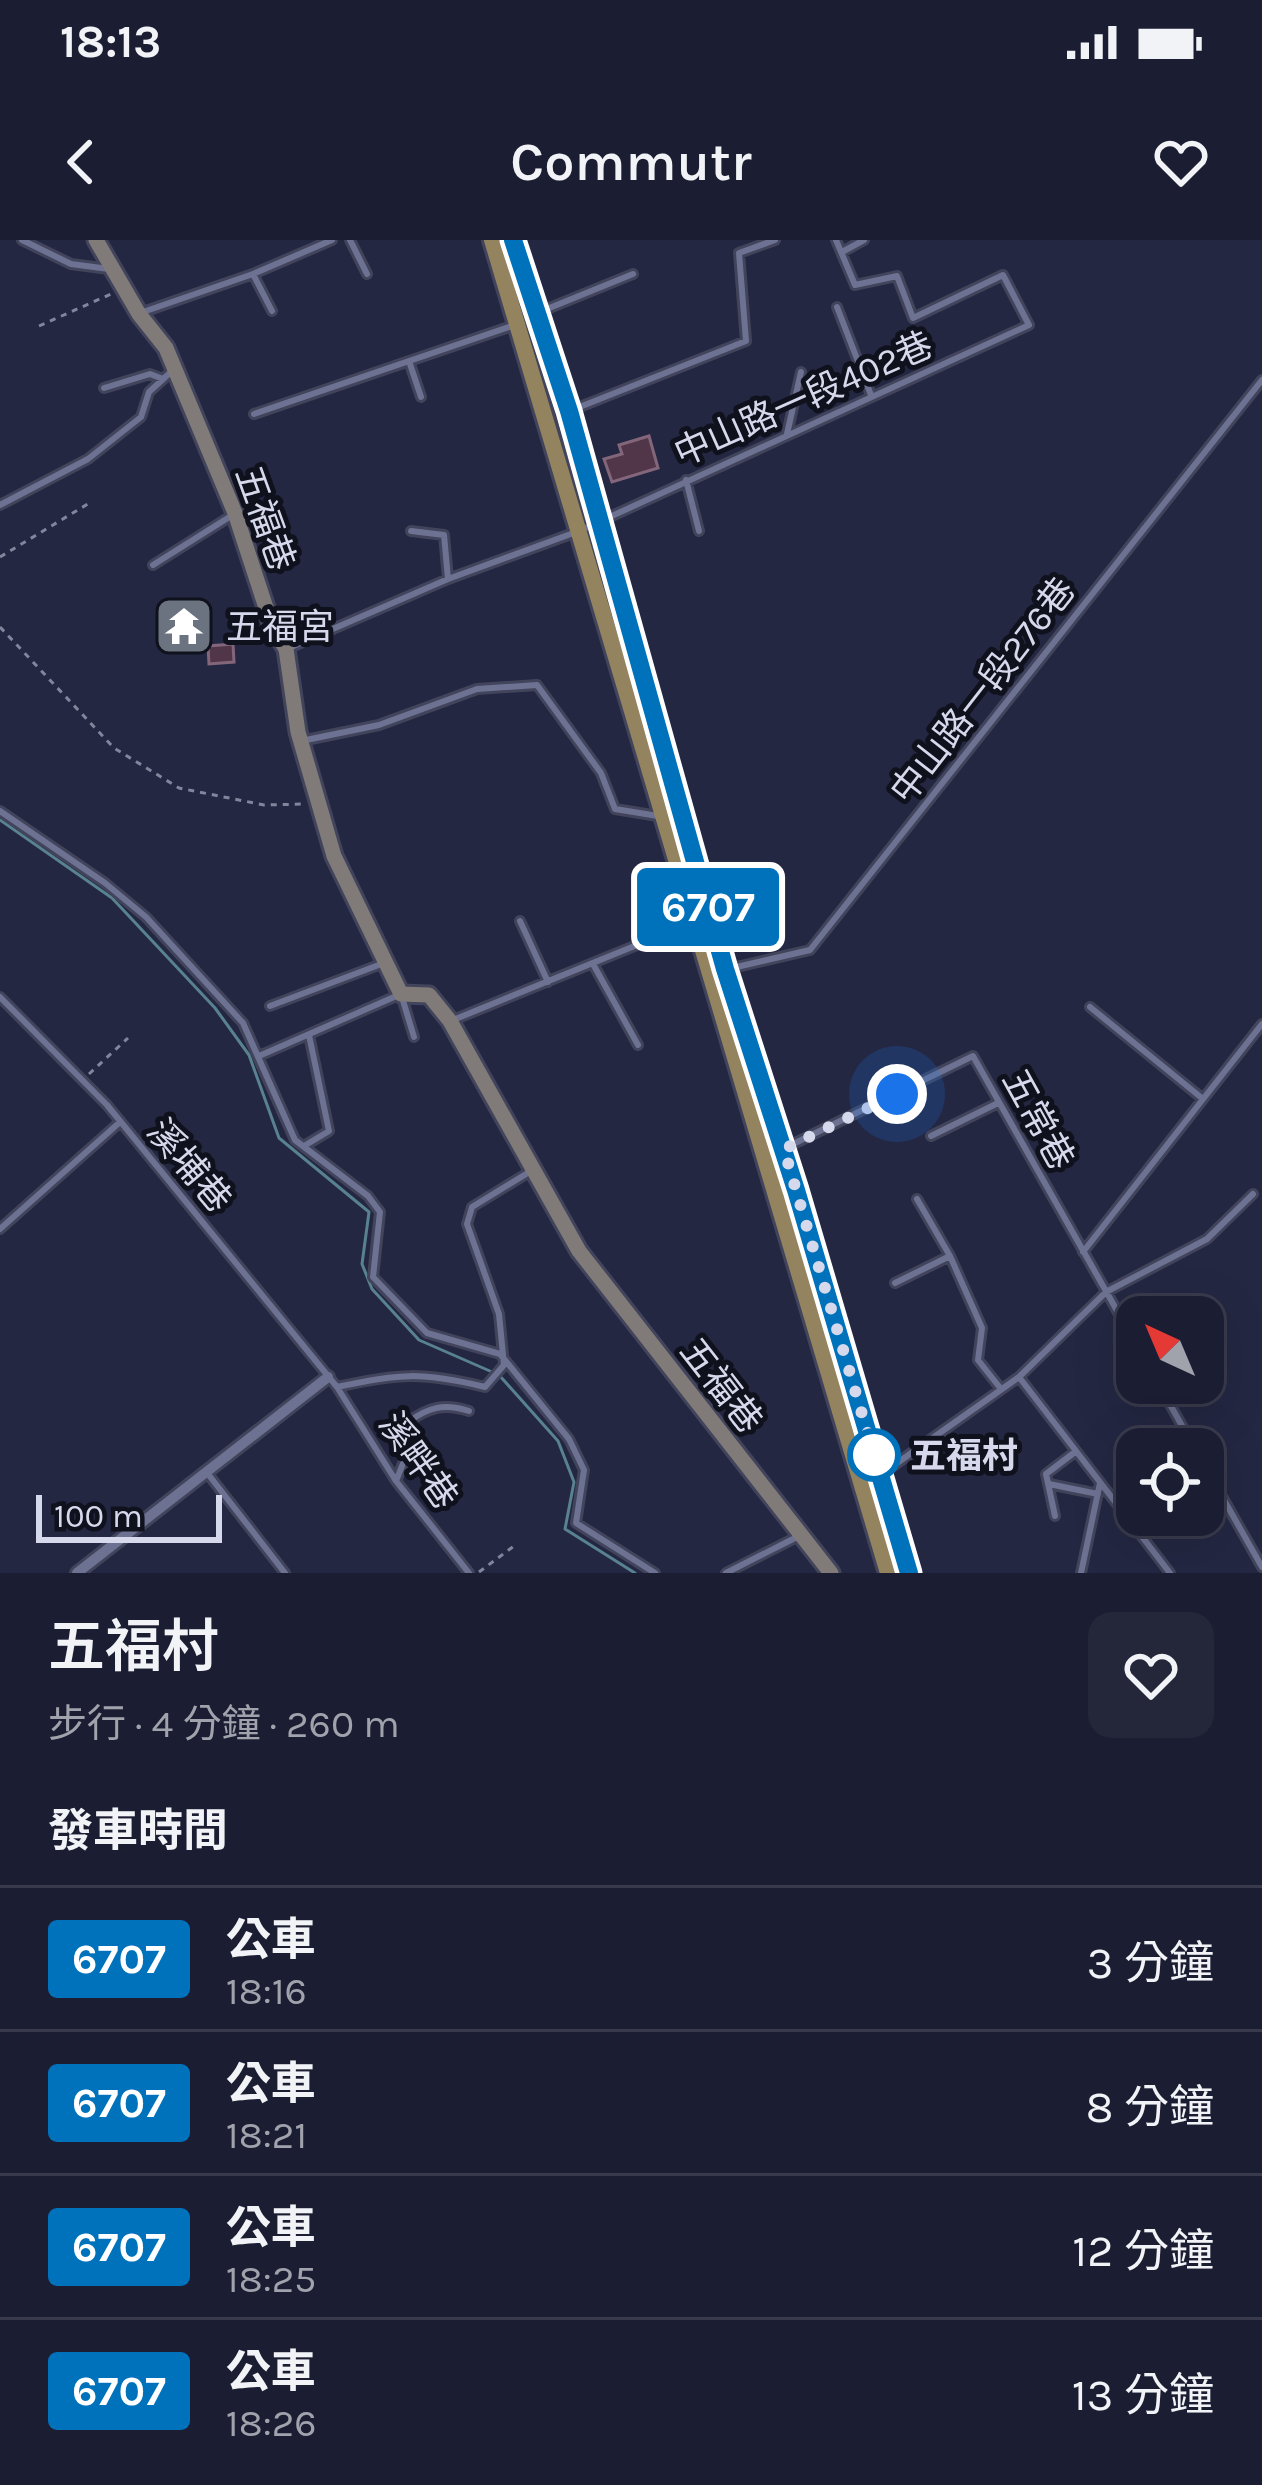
<!DOCTYPE html>
<html lang="zh-TW">
<head>
<meta charset="utf-8">
<style>
	:root { --surface:#1b1d32; --page:#24263a; --text:#f1f3f6; --muted:#a0a2ac; --line:#393b4d }
	body { margin:0; font-family:Karla,"Noto Sans TC",sans-serif; background:var(--page); color:var(--text); height:100vh; display:flex; flex-direction:column; font-size:45px; white-space:nowrap }
	* { box-sizing:border-box; margin:0 }
	p { font-size:39px; color:var(--muted) }
	.icon { flex:none; width:66px; height:66px; fill:none; stroke:currentColor; stroke-width:2; stroke-linecap:round; stroke-linejoin:round }
	.map { position:relative; height:1333px; overflow:hidden }
	.drawer { display:flex; flex-direction:column; background:var(--surface); flex:1 }
	.drawer>* { flex:none }
	.badge { padding:0 24px; border-radius:9px; font-size:42px; line-height:78px }
	.needle { width:78px; rotate:316deg }
	.tools { position:absolute; left:1116px; top:1056px; display:grid; gap:24px }
	.tools a { display:grid; place-items:center; width:108px; height:108px; border-radius:24px; background:var(--surface); box-shadow:0 12px 48px #0002,0 0 0 3px var(--line); font-size:60px }
	.scale { position:absolute; left:36px; bottom:30px; width:186px; box-sizing:border-box; padding-left:12px; border:6px solid #d5d9eb; border-top:0; font-size:33px; line-height:42px; white-space:nowrap; color:#d5d9eb; -webkit-text-stroke:9px #0f111d; paint-order:stroke }
	.you { position:absolute; width:60px; height:60px; margin:-30px; border:9px solid #fff; border-radius:50%; background:#1a73e8; box-shadow:0 0 0 18px #1a73e833 }
	.map>.badge { position:absolute; translate:-50% -50%; box-shadow:0 0 0 6px #fff }
	h2 { padding:0 48px; font-size:45px; line-height:108px }
	.round { display:grid; place-items:center; flex:none; width:126px; height:126px; border-radius:24px; background:var(--page) }
	.overview { display:flex; align-items:center; justify-content:space-between; height:204px; padding:0 48px }
	h1 { font-size:57px; font-weight:600; line-height:90px }
	ul { padding:0; list-style:none }
	li { display:flex; align-items:center; gap:36px; height:144px; padding:0 48px; border-top:3px solid var(--line) }
	li div { flex:1 }
	li b { display:block; font-size:45px }
	li em { font-style:normal }
	li .badge { min-width:132px; font-weight:700; text-align:center }
	.status { display:flex; justify-content:space-between; align-items:center; height:84px; padding:0 60px; background:var(--surface); direction:ltr }
	.status svg { height:33px; fill:currentColor }
	header { display:flex; justify-content:space-between; align-items:center; height:156px; padding:0 48px; background:var(--surface); font-size:54px; font-weight:600 }
	.map>svg:first-child { display:block }
	.lines { fill:none; stroke-linecap:round; stroke-linejoin:round }
	.stream { stroke:#58828f; stroke-width:3 }
	.building { fill:#51364a; stroke:#84667b; stroke-width:3 }
	.lane-casing { stroke:#41445b; stroke-width:12 }
	.street-casing { stroke:#41445b; stroke-width:16 }
	.secondary-casing { stroke:#41445b; stroke-width:21 }
	.primary-casing { stroke:#41445b; stroke-width:22 }
	.path { stroke:#82869c; stroke-width:3; stroke-dasharray:6 6; stroke-linecap:butt }
	.lane { stroke:#6d7292; stroke-width:6 }
	.street { stroke:#6d7292; stroke-width:10 }
	.secondary { stroke:#807b78; stroke-width:15 }
	.primary { stroke:#93835f; stroke-width:16 }
	.line-casing { stroke:#fff; stroke-width:27 }
	.line { stroke:#0072bc; stroke-width:18 }
	.walk { stroke:#d5d9eb; stroke-width:12; stroke-dasharray:0 21.6 }
	.stop-dot { fill:#fff; stroke:#0072bc; stroke-width:6 }
	.labels { text-anchor:middle; stroke-width:10; stroke-linejoin:round; paint-order:stroke }
	.street-label { font-size:36px; fill:#d5d9eb; stroke:#0f111d }
	.poi-label { font-size:36px; fill:#d5d9eb; stroke:#0f111d; text-anchor:start }
	.stop-label { font-size:36px; font-weight:bold; fill:#d5d9eb; stroke:#0f111d; text-anchor:start }
</style>
</head>
<body>
<div class="status"><b>18:13</b><svg viewBox="0 0 49 12"><path d="M0 12V9h3v3zM5 12V6h3v6zM10 12V3h3v9zM15 12V0h3v12zM26 1h20v11H26zM47 4h2v5h-2z"/></svg></div>
<header><svg class="icon" aria-label="back" viewBox="0 0 24 24"><path d="M15 5l-7 7 7 7"/></svg>Commutr<svg class="icon" aria-label="heart" viewBox="0 0 24 24"><path d="M12 20l-8-8c-3-5 5-10 8-4 3-6 11-1 8 4z"/></svg></header>
<div class="map">
<svg width="1262" height="1333" viewBox="0 0 1262 1333">
	<rect width="100%" height="100%" fill="#242742"/>
	<g class="lines">
		<path class="stream" d="M0,580L112,658L215,768L249,815L279,898L369,972L362,1024L372,1049L419,1100L499,1135L558,1201L574,1242L565,1289L635,1333"/>
	</g>
	<path class="building" d="M649,196L658,228L612,242L604,219L622,214L619,205Z
		M197,366V406L172,407L171,367Z
		M233,404L234,422L209,424L208,406Z"/>
	<g class="lines">
		<g class="lane-casing">
			<path id="lane" d="M22,0L71,24L109,29
				M350,0L367,34
				M842,12L864,0
				M253,34L272,71
				M837,67L871,155
				M542,71L633,34
				M143,72L253,34L332,0
				M409,121L421,157
				M104,148L150,134L163,139
				M572,170L746,101L739,13L775,0
				M254,174L512,86
				M787,194L801,132
				M686,240L699,291
				M0,265L88,219L141,177L149,152L172,131
				M411,291L444,295L448,339
				M153,325L231,276
				M289,408L448,339L579,291L1029,85L1003,35L913,78L897,36L855,45L836,0
				M306,500L379,485L477,449L537,445L601,533L615,569L658,576
				M0,571L105,643L146,677L243,783L295,900L368,956L380,972L373,1037L427,1093L500,1114L569,1199L584,1230L576,1283L655,1333
				M520,681L548,742
				M593,724L638,805
				M728,729L810,710L1262,140
				M0,757L107,865L337,1147L396,1241L469,1333
				M270,766L384,723
				M1090,767L1203,859
				M453,780L691,683
				M259,816L401,754L414,797
				M931,896L998,863
				M304,906L329,891L309,795
				M785,908L973,816L1137,1106
				M917,959L950,1016L982,1088L978,1120L1001,1149
				M0,989L120,882
				M1083,1012L1262,784
				M895,1043L950,1016
				M1019,1137L1170,1333
				M1158,1143L1195,1209
				M337,1147C400,1133 422,1132 485,1147L504,1125L499,1074L467,984L472,967L531,931
				M1203,1223L1262,1327
				M883,1233L1019,1137L1106,1052L1207,999L1253,954
				M208,1234L285,1333
				M396,1241L406,1216L408,1182C429,1167 444,1163 469,1171
				M1049,1244L1098,1254
				M1055,1276L1046,1234L1075,1212
				M726,1333L797,1297
				M1081,1333L1100,1243"/>
		</g>
		<g class="street-casing">
			<path id="street" d="M77,1333L328,1137"/>
		</g>
		<g class="secondary-casing">
			<path id="secondary" d="M96,0L139,74L166,108L235,273L272,386L286,409L298,492L334,616L401,754L429,755L450,781L579,1011L831,1333"/>
		</g>
		<g class="primary-casing">
			<path id="primary" d="M492,0L888,1333
				M513,0L569,171L725,729L796,950L909,1333"/>
		</g>
		<path class="path" d="M39,86L111,54
			M0,317L91,262
			M0,387L114,508L179,548L264,565L305,564
			M89,834L128,798
			M479,1332L514,1306"/>
		<use href="#lane" class="lane"/>
		<use href="#street" class="street"/>
		<use href="#secondary" class="secondary"/>
		<use href="#primary" class="primary"/>
	</g>
	<g class="lines">
		<g class="line-casing">
			<path id="line" d="M513,0L569,171L725,729L796,950L909,1333"/>
		</g>
		<use href="#line" class="line"/>
		<path class="walk" d="M874,1215L880,1235L784,909L897,854"/>
	</g>
	<defs>
		<g id="temple-square" transform="scale(3)"><rect x="-9" y="-9" width="18" height="18" rx="4" fill="#6b7280" stroke="#0f111d"/><path d="M0-6L5-2H3V0L6.5 2.5H4V6H1.5V3h-3V6H-4V2.5H-6.5L-3 0V-2H-5Z" fill="#fff"/></g>
	</defs>
	<g fill-rule="evenodd">
		<use href="#temple-square" x="184" y="386"/>
	</g>
	<circle class="stop-dot" cx="874" cy="1215" r="24"/>
	<g class="labels">
		<g class="street-label">
			<text transform="translate(803 158) rotate(-24)" y="13">中山路一段402巷</text>
			<text transform="translate(266 278) rotate(70)" y="13">五福巷</text>
			<text transform="translate(982 450) rotate(-52)" y="13">中山路一段276巷</text>
			<text transform="translate(1039 879) rotate(61)" y="13">五常巷</text>
			<text transform="translate(190 925) rotate(50)" y="13">溪埔巷</text>
			<text transform="translate(722 1145) rotate(52)" y="13">五福巷</text>
			<text transform="translate(419 1220) rotate(55)" y="13">溪畔巷</text>
		</g>
		<g class="poi-label">
			<text x="226" y="399">五福宮</text>
		</g>
		<g class="stop-label">
			<text x="910" y="1228">五福村</text>
		</g>
	</g>
</svg>
<div class="tools">
<a><svg class="needle" viewBox="-14 -14 28 28"><path d="M0-13l5 13h-10z" fill="#e53935"/><path d="M0 13l5-13h-10z" fill="#a0a2ac"/></svg></a>
<a><svg class="icon" aria-label="locate" viewBox="0 0 24 24"><circle cx="12" cy="12" r="6"/><path d="M12 2v4M12 18v4M2 12h4M18 12h4"/></svg></a>
</div>
<div class="scale">100 m</div>
<div class="you" style="left:897px;top:854px"></div>
<b class="badge" style="left:708px;top:667px;background:#0072bc;color:#fff">6707</b>
</div>
<section class="drawer">
<div class="overview"><div><h1>五福村</h1><p>步行 · 4 分鐘 · 260 m</p></div><a class="round"><svg class="icon" aria-label="heart" viewBox="0 0 24 24"><path d="M12 20l-8-8c-3-5 5-10 8-4 3-6 11-1 8 4z"/></svg></a></div>
<h2>發車時間</h2>
<ul>
<li><span class="badge" style="background:#0072bc;color:#fff">6707</span><div><b>公車</b><p>18:16</p></div><em>3 分鐘</em></li>
<li><span class="badge" style="background:#0072bc;color:#fff">6707</span><div><b>公車</b><p>18:21</p></div><em>8 分鐘</em></li>
<li><span class="badge" style="background:#0072bc;color:#fff">6707</span><div><b>公車</b><p>18:25</p></div><em>12 分鐘</em></li>
<li><span class="badge" style="background:#0072bc;color:#fff">6707</span><div><b>公車</b><p>18:26</p></div><em>13 分鐘</em></li>
</ul>
</section>
</body>
</html>
